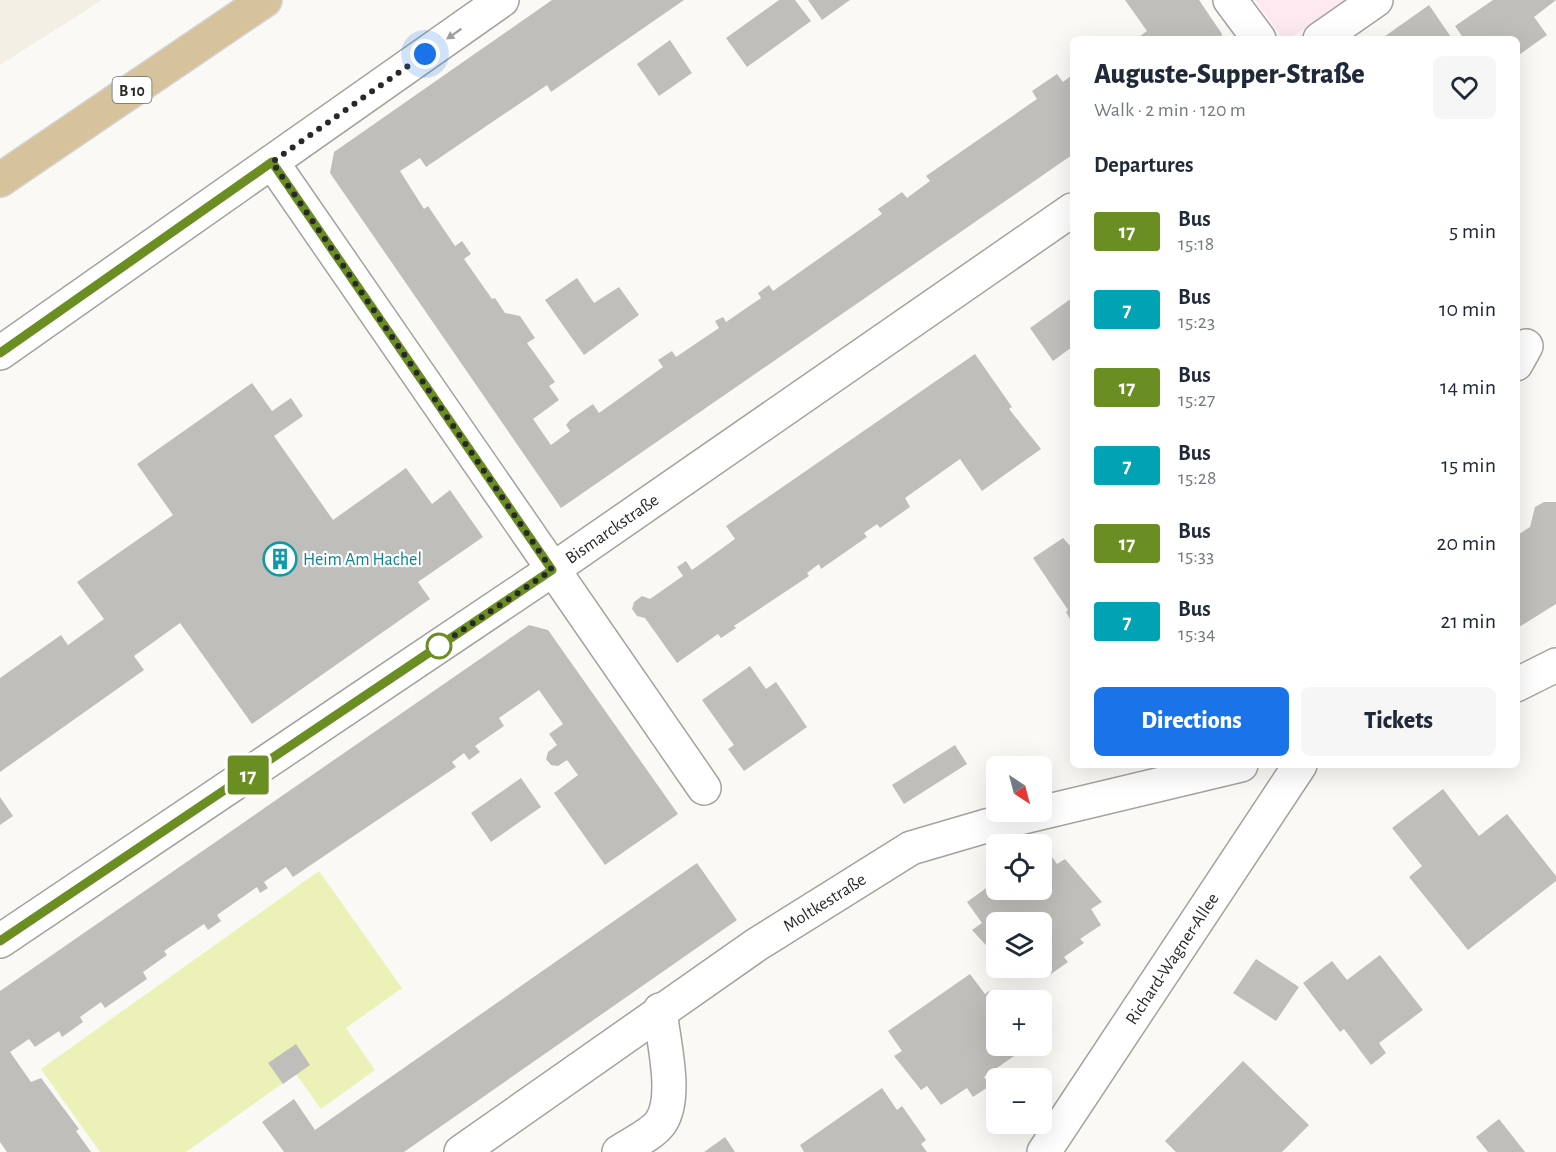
<!DOCTYPE html>
<html lang="en">
<head>
<meta charset="utf-8">
<style>
	:root { --surface:#fff; --page:#f6f6f7; --text:#1f2937; --muted:#747a83; --accent:#1a73e8 }
	body { margin:0; font-family:"Alegreya Sans",sans-serif; background:var(--page); color:var(--text); height:100vh; display:flex; flex-direction:column; font-size:22px; white-space:nowrap }
	* { box-sizing:border-box; margin:0 }
	p { font-size:20px; color:var(--muted) }
	.icon { flex:none; width:33px; height:33px; fill:none; stroke:currentColor; stroke-width:2; stroke-linecap:round; stroke-linejoin:round }
	.map { position:relative; flex:1; overflow:hidden }
	.panel { position:absolute; left:1070px; top:36px; width:450px; height:732px; display:flex; flex-direction:column; background:var(--surface); border-radius:9px; box-shadow:0 6px 24px #0002 }
	.panel>* { flex:none }
	.badge { padding:0 12px; border-radius:4px; font-size:21px; line-height:39px }
	.needle { width:39px; rotate:144deg }
	.controls { position:absolute; left:986px; top:756px; display:grid; gap:12px }
	.controls a { display:grid; place-items:center; width:66px; height:66px; border-radius:9px; background:var(--surface); box-shadow:0 6px 24px #0002; font-size:30px }
	.you { position:absolute; width:30px; height:30px; margin:-15px; border:4px solid #fff; border-radius:50%; background:#1a73e8; box-shadow:0 0 0 9px #1a73e833 }
	.map>.badge { position:absolute; translate:-50% -50%; box-shadow:0 0 0 3px #fff }
	h2 { padding:0 24px; font-size:22px; line-height:54px }
	.round { display:grid; place-items:center; flex:none; width:63px; height:63px; border-radius:9px; background:var(--page) }
	.headline { display:flex; align-items:center; justify-content:space-between; height:102px; padding:0 24px }
	h1 { font-size:28px; font-weight:800; line-height:45px }
	.primary-button { display:flex; gap:12px; margin-top:auto; padding:12px 24px }
	.primary-button a { flex:1; height:69px; border-radius:9px; background:var(--accent); color:#fff; font-size:24px; font-weight:800; line-height:69px; text-align:center }
	.primary-button a+a { background:var(--page); color:var(--text) }
	ul { padding:0; list-style:none }
	li { display:flex; align-items:center; gap:18px; height:78px; padding:0 24px }
	li div { flex:1 }
	li b { display:block; font-size:22px }
	li em { font-style:normal }
	li .badge { min-width:66px; font-weight:700; text-align:center }
	.map>svg:first-child { display:block }
	.commercial { fill:#fee9f0 }
	.built { fill:#f4efe4 }
	.green { fill:#ecf1b7 }
	.building { fill:#c0beba }
	.lines { fill:none; stroke-linecap:round; stroke-linejoin:round }
	.minor-casing { stroke:#a4a29e; stroke-width:36 }
	.major-casing { stroke:#d4d4d4; stroke-width:36 }
	.minor { stroke:#fff; stroke-width:33 }
	.major { stroke:#d6c39c; stroke-width:33 }
	.oneway { fill:#9f9f9e }
	.line-casing { stroke:#fff; stroke-width:14 }
	.line { stroke:#6b8e23; stroke-width:9 }
	.walk { stroke:#292927; stroke-width:6; stroke-dasharray:0 10.8 }
	.stop-dot { fill:#fff; stroke:#6b8e23; stroke-width:3 }
	.labels { text-anchor:middle; stroke-width:4.5; stroke-linejoin:round; paint-order:stroke }
	.shield { fill:#fff; stroke:#696968; stroke-width:1.5 }
	.shield-label { font-size:16px; font-weight:bold; fill:#292927 }
	.street-label { font-size:18px; fill:#292927; stroke:#fff }
	.culture-label { font-size:18px; fill:#0d838f; stroke:#fff; text-anchor:start }
</style>
</head>
<body>
<div class="map">
<svg width="1556" height="1152" viewBox="0 0 1556 1152">
	<rect width="100%" height="100%" fill="#fbf9f5"/>
	<path class="commercial" d="M1255,0H1345L1289,39H1283Z"/>
	<path class="built" d="M0,0H102L0,65Z"/>
	<path class="green" d="M319,871L402,988L346,1028L375,1070L321,1109L296,1074L186,1152H100L41,1069Z"/>
	<path class="building" d="M552,0H684L551,92L547,85L426,167L420,158L400,171L424,209L428,206L455,246L462,241L471,254L464,259L492,299L495,298L505,313L520,316L535,338L527,343L555,382L549,386L559,400L533,419L551,445L570,431L566,425L570,420L593,404L599,413L663,367L658,360L672,351L676,357L719,328L715,321L723,317L726,322L761,298L758,293L769,285L773,291L882,214L878,209L902,192L907,198L930,181L926,176L1037,99L1032,91L1057,74L1063,82L1072,75V155L561,508L330,173L334,152Z
		M779,0H795L811,21L747,67L726,38Z
		M808,0H850L822,20Z
		M1125,0H1199L1222,34L1221,39H1136L1147,31Z
		M1493,0H1556L1534,17L1547,35L1516,57V39H1464L1455,26Z
		M1429,5L1451,37L1448,39H1381Z
		M670,40L692,73L659,96L637,64Z
		M577,278L594,303L619,287L639,315L584,355L545,300Z
		M1072,298V347L1053,361L1030,328Z
		M975,354L1012,407L1009,409L1041,449L982,491L960,459L905,498L910,507L880,528L877,524L864,533L867,537L821,569L819,564L807,573L809,576L734,626L736,628L721,638L718,634L677,663L645,618L637,616L632,609L634,602L642,596L650,599L683,576L677,567L686,561L692,570L735,539L726,526Z
		M252,383L272,411L291,398L303,416L274,436L333,520L406,468L432,504L450,490L483,537L418,582L430,599L252,724L180,623L134,656L144,670L0,772V678L61,635L68,645L104,619L77,582L173,515L137,464Z
		M1544,502H1556V604L1519,627L1516,623V536L1530,527L1535,507Z
		M1063,538L1072,548V622L1066,612L1068,610L1033,558Z
		M529,625L548,630L678,814L605,865L554,793L578,775L567,760L558,766L551,765L546,759L548,752L557,745L549,734L563,724L539,690L499,718L504,726L475,746L480,752L469,760L464,753L452,762L456,767L293,877L286,867L264,882L268,888L260,893L257,887L217,915L221,921L208,930L204,924L164,951L167,955L143,972L147,979L105,1008L101,1002L80,1017L83,1022L62,1037L59,1031L35,1047L29,1039L10,1052L31,1082L41,1078L79,1129L76,1131L91,1152H7L0,1142V991Z
		M750,666L766,689L776,682L807,727L744,771L728,749L734,745L702,700Z
		M955,745L967,764L904,804L892,785Z
		M521,778L541,807L491,842L471,813Z
		M1443,789L1479,836L1507,814L1556,876V881L1468,950L1409,877L1422,866L1392,828Z
		M0,797L13,816L0,825Z
		M1045,847L1057,864L1065,859L1102,902L1091,909L1101,925L1080,939L1084,943L1064,957L1068,962L1051,974L1043,963L1041,965V922H996V956L972,930L982,923L967,902L996,881V890H1041V850Z
		M697,863L737,920L404,1152H284L262,1122L294,1099L315,1130Z
		M1380,955L1423,1010L1379,1043L1386,1053L1371,1065L1344,1029L1340,1032L1303,983L1332,961L1347,980Z
		M1256,959L1299,987L1276,1021L1233,993Z
		M1014,968H1037L1022,978Z
		M970,974L985,994L989,991L996,1000V1046H1021L1024,1049L984,1077L991,1085L973,1097L967,1088L941,1105L927,1086L921,1090L894,1056L902,1051L888,1031Z
		M296,1044L310,1065L283,1084L268,1063Z
		M1243,1061L1309,1125L1282,1152H1176L1165,1141Z
		M882,1088L897,1110L902,1106L926,1140L921,1144L927,1152H804L800,1145Z
		M1499,1119L1525,1152H1488L1476,1137Z
		M725,1137L735,1152H704Z"/>
	<g class="lines">
		<g class="minor-casing">
			<g id="minor">
				<path d="M1230,0L1259,39"/>
				<path d="M1320,39L1376,0"/>
				<path d="M272,162L704,788"/>
				<path d="M0,353L502,0"/>
				<path d="M1516,364L1526,346"/>
				<path d="M1516,685L1556,665"/>
				<path id="s1" d="M0,941L552,570L1072,210"/>
				<path id="s2" d="M461,1152L756,945L911,848L986,826L1241,765"/>
				<path d="M619,1152C631,1144 653,1134 661,1122C678,1096 663,1041 660,1010"/>
				<path id="s3" d="M1044,1152L1300,765"/>
			</g>
		</g>
		<g class="major-casing">
			<path id="major" d="M0,180L265,0"/>
		</g>
		<use href="#minor" class="minor"/>
		<use href="#major" class="major"/>
	</g>
	<defs><path id="oneway-solid" d="M-6-.8H1V-3.2L6.5 0L1 3.2V.8H-6Z" transform="scale(1.5)"/></defs>
	<use class="oneway" href="#oneway-solid" transform="translate(454 34) rotate(145)"/>
	<g class="lines">
		<g class="line-casing">
			<path id="line" d="M0,353L272,162L552,570L0,941"/>
		</g>
		<use href="#line" class="line"/>
		<path class="walk" d="M425,54L272,162L552,570L439,646"/>
	</g>
	<defs>
		<g id="building-ring" transform="scale(1.725)"><circle r="9.5" fill="#fff" stroke="#0f9aa8" stroke-width="1.5"/><path d="M-4-6H4V6H1V3H-1V6H-4ZM-2.5-4.3h1.7v1.8h-1.7ZM.8-4.3h1.7v1.8H.8ZM-2.5-1h1.7V.8h-1.7ZM.8-1h1.7V.8H.8Z" fill="#0f9aa8"/></g>
	</defs>
	<g fill-rule="evenodd">
		<use href="#building-ring" x="280" y="559"/>
	</g>
	<circle class="stop-dot" cx="439" cy="646" r="12"/>
	<g class="labels">
		<rect class="shield" x="112.5" y="77" width="39" height="26" rx="4.5"/>
		<g class="shield-label">
			<text x="132" y="96">B 10</text>
		</g>
		<g class="street-label">
			<text dy="6" stroke="none"><textPath href="#s1" startOffset="738">Bismarckstraße</textPath></text>
			<text dy="6" stroke="none"><textPath href="#s2" startOffset="441">Moltkestraße</textPath></text>
			<text dy="6" stroke="none"><textPath href="#s3" startOffset="232">Richard-Wagner-Allee</textPath></text>
		</g>
		<g class="culture-label">
			<text x="303" y="565">Heim Am Hachel</text>
		</g>
	</g>
</svg>
<div class="controls">
<a><svg class="needle" viewBox="-14 -14 28 28"><path d="M0-13l5 13h-10z" fill="#e53935"/><path d="M0 13l5-13h-10z" fill="#747a83"/></svg></a>
<a><svg class="icon" aria-label="locate" viewBox="0 0 24 24"><circle cx="12" cy="12" r="6"/><path d="M12 2v4M12 18v4M2 12h4M18 12h4"/></svg></a>
<a><svg class="icon" aria-label="layers" viewBox="0 0 24 24"><path d="M12 4l9 5-9 5-9-5zM3 14l9 5 9-5"/></svg></a>
<a>+</a>
<a>−</a>
</div>
<div class="you" style="left:425px;top:54px"></div>
<b class="badge" style="left:248px;top:775px;background:#6b8e23;color:#fff">17</b>
<section class="panel">
<div class="headline"><div><h1>Auguste-Supper-Straße</h1><p>Walk · 2 min · 120 m</p></div><a class="round"><svg class="icon" aria-label="heart" viewBox="0 0 24 24"><path d="M12 20l-8-8c-3-5 5-10 8-4 3-6 11-1 8 4z"/></svg></a></div>
<h2>Departures</h2>
<ul>
<li><span class="badge" style="background:#6b8e23;color:#fff">17</span><div><b>Bus</b><p>15:18</p></div><em>5 min</em></li>
<li><span class="badge" style="background:#00a3b4;color:#fff">7</span><div><b>Bus</b><p>15:23</p></div><em>10 min</em></li>
<li><span class="badge" style="background:#6b8e23;color:#fff">17</span><div><b>Bus</b><p>15:27</p></div><em>14 min</em></li>
<li><span class="badge" style="background:#00a3b4;color:#fff">7</span><div><b>Bus</b><p>15:28</p></div><em>15 min</em></li>
<li><span class="badge" style="background:#6b8e23;color:#fff">17</span><div><b>Bus</b><p>15:33</p></div><em>20 min</em></li>
<li><span class="badge" style="background:#00a3b4;color:#fff">7</span><div><b>Bus</b><p>15:34</p></div><em>21 min</em></li>
</ul>
<div class="primary-button"><a>Directions</a><a>Tickets</a></div>
</section>
</div>
</body>
</html>
